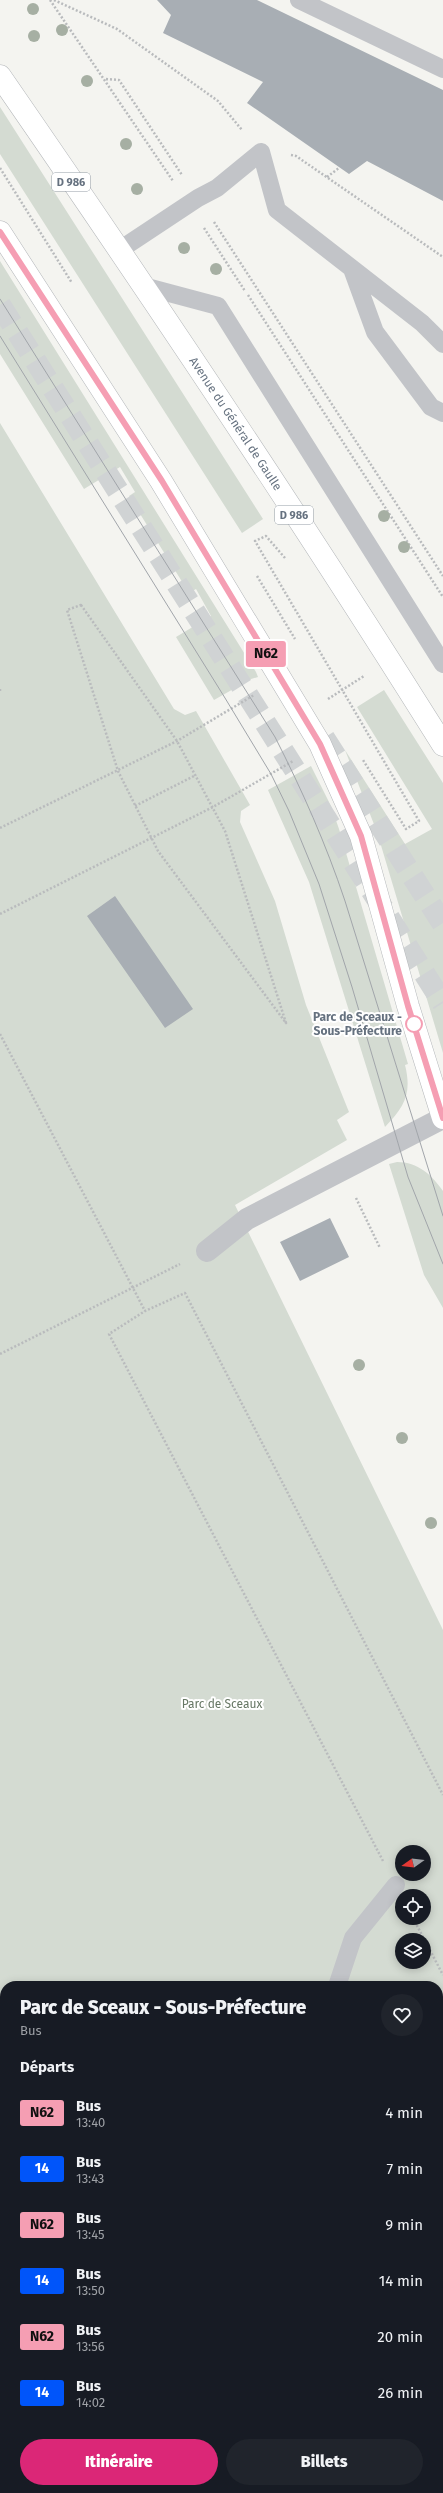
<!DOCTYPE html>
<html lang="fr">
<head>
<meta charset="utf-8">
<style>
	:root { --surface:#171b24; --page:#20242c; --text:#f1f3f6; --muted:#9ea1a6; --accent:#db2777 }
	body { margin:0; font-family:"Fira Sans",sans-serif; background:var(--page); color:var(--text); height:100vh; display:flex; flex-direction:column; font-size:15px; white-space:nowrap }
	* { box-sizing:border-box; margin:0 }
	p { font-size:13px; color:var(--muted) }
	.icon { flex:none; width:22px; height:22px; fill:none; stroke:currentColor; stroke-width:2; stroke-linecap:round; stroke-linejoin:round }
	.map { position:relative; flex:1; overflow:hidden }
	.panel { position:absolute; left:0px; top:1981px; width:443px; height:512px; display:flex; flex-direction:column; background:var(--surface); border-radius:16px 16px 0 0; box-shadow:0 2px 10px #0003 }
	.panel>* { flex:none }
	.badge { padding:0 8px; border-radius:3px; font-size:14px; line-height:26px }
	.needle { width:26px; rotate:256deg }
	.controls { position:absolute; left:395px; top:1845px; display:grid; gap:8px }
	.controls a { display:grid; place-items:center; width:36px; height:36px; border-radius:50%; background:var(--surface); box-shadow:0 2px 10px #0003; font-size:20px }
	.map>.badge { position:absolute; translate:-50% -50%; box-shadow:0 0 0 2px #fff }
	h2 { padding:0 20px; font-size:15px; line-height:36px }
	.round { display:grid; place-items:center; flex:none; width:42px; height:42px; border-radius:21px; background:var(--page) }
	.headline { display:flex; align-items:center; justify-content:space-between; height:68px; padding:0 20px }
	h1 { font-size:19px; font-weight:800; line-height:30px }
	.primary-button { display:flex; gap:8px; margin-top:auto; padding:8px 20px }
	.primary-button a { flex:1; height:46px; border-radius:24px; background:var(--accent); color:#fff; font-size:16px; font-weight:800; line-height:46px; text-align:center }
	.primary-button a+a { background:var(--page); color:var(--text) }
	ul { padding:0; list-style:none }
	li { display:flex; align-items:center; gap:12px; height:56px; padding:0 20px }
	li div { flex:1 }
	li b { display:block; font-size:15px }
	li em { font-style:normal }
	li .badge { min-width:44px; font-weight:700; text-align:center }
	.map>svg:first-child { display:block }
	.green { fill:#d4dbd2; fill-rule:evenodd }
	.building { fill:#a8aeb4 }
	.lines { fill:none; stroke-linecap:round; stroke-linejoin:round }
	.highway-tunnel { stroke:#d0d3d4; stroke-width:22; stroke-dasharray:22 11; stroke-linecap:butt }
	.primary-casing { stroke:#b3b6b9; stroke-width:23 }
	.path { stroke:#b9bbbd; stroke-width:2.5; stroke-dasharray:2 2; stroke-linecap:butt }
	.lane { stroke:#c2c4c8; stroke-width:18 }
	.street { stroke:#c2c4c8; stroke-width:22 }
	.primary { stroke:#fff; stroke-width:22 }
	.tram { stroke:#a1a5aa; stroke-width:1 }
	.tree { fill:#a6afa3 }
	.line-casing { stroke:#fff; stroke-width:9 }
	.line { stroke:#f59eb3; stroke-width:6 }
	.stop-dot { fill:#fff; stroke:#f59eb3; stroke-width:2 }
	.labels { text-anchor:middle; stroke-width:4; stroke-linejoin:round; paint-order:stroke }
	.shield { fill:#fff; stroke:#939ca5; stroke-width:1 }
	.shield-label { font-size:11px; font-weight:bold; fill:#65717f }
	.street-label { font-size:12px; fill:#65717f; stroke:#fff }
	.stop-label { font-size:12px; font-weight:bold; fill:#65717f; stroke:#fff; text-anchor:end }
	.park-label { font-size:12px; fill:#667764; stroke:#fff }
</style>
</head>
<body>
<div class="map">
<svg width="443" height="2493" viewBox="0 0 443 2493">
	<rect width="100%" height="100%" fill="#f4f4f0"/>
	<path class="green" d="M0,107L263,519L242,533L0,154Z
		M0,261L256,672L258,677L251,679L214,700L176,637L211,616L196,589L189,593L129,496L135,492L120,467L84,489L0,354Z
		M0,423L174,709L185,715L196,711L250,805L241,811L240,822L275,901L306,1005L349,1112L337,1120L347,1140L235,1205L443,1630V2493H0ZM402,1852H424V1874H402ZM402,1896H424V1918H402ZM402,1940H424V1962H402ZM5,1986H438V2488H5Z
		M384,690L443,783V1053L377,832L345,750L405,844L432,829L357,707Z
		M311,766L331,806L339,829L408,1064L405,1065C412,1093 405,1106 385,1127L309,882L268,790Z
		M397,1162C418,1162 432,1175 443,1191V1308L424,1275L389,1164Z"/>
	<path class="building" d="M157,0H257L443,90V201L367,161L349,174L247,103L263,82L163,33L171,15Z
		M115,896L193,1009L165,1028L87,916Z
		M330,1218L349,1257L300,1281L280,1242Z"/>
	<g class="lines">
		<path class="highway-tunnel" d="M0,305L443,1003
			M324,738L443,924"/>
		<g class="primary-casing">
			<g id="primary">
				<path id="s1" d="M0,76C152,296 301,518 443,745"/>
				<path d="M0,232L161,481L320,744L361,836L408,1006L443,1118"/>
			</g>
		</g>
		<path class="path" d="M50,0L173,181
			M54,0L117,29L218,101L242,130
			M106,79L119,80L182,175
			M291,155L296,156L443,257
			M0,168L72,283
			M327,177L339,168
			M214,222L443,576
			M204,228L245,291
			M248,295L443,597
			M285,558L266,536L255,541L419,821L406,829L363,760
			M257,576L295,639
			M81,605L177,741L225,831L286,1023L158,851L118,771L67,610Z
			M0,689V692
			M328,699L364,676
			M135,806L196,775
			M0,828L177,741L254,695
			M0,914L213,807L293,761
			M0,1034L145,1311
			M356,1198L380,1248
			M0,1354L180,1264
			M383,1861L109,1334L145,1311L185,1293L443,1795
			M413,1918L443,1975"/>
		<path class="lane" d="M299,0L443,69
			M118,251L198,198L217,188L261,152L277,210L422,323L443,344
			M352,269L375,332L431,407L443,413
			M143,286L218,306L443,664
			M337,1986L353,1938L396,1885
			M212,2493L213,2488"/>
		<path class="street" d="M207,1251L247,1219L443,1118"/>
		<use href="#primary" class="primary"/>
		<path class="tram" d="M0,299L275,737C302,790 326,844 345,901L443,1216
			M0,336L225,698L271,774L289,811L319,884L352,987L408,1177L443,1264"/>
	</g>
	<g class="tree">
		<circle cx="33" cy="9" r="6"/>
		<circle cx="62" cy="30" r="6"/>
		<circle cx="34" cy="36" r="6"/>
		<circle cx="87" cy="81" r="6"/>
		<circle cx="126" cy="144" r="6"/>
		<circle cx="137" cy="189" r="6"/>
		<circle cx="184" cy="248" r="6"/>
		<circle cx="216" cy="269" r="6"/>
		<circle cx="384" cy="516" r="6"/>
		<circle cx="404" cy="547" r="6"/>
		<circle cx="359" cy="1365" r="6"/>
		<circle cx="402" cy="1438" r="6"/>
		<circle cx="431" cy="1523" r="6"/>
	</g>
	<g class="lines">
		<g class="line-casing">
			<path id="line" d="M0,232L162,481L320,744L361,836L408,1006L443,1118"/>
		</g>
		<use href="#line" class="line"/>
	</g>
	<circle class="stop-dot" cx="414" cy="1024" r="8"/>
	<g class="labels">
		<g class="shield">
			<rect x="52" y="173" width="38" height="18" rx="3"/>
			<rect x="275" y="506" width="38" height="18" rx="3"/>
		</g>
		<g class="shield-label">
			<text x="71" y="186">D 986</text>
			<text x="294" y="519">D 986</text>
		</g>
		<g class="street-label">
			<text dy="4" stroke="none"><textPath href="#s1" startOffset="420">Avenue du Général de Gaulle</textPath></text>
		</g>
		<g class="stop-label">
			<text x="402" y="1021">Parc de Sceaux -<tspan x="402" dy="14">Sous-Préfecture</tspan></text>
		</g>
		<g class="park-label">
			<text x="222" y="1708">Parc de Sceaux</text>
		</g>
	</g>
</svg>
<div class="controls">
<a><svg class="needle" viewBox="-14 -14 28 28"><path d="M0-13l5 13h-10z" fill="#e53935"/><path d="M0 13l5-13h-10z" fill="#9ea1a6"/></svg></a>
<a><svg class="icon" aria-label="locate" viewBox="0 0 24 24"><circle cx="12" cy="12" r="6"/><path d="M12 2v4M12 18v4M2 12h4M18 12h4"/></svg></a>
<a><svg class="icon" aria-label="layers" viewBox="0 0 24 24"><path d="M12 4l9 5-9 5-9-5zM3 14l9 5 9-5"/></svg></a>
</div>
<b class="badge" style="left:266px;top:654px;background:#f59eb3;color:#111">N62</b>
<section class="panel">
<div class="headline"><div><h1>Parc de Sceaux - Sous-Préfecture</h1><p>Bus</p></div><a class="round"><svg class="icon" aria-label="heart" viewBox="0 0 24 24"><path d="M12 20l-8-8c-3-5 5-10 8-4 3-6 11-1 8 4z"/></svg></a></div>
<h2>Départs</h2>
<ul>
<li><span class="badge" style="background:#f59eb3;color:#111">N62</span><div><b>Bus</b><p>13:40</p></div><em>4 min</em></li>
<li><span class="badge" style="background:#0055fa;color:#fff">14</span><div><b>Bus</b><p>13:43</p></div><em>7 min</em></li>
<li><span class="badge" style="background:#f59eb3;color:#111">N62</span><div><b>Bus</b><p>13:45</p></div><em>9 min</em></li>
<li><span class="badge" style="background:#0055fa;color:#fff">14</span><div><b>Bus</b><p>13:50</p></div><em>14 min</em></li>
<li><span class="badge" style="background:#f59eb3;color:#111">N62</span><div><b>Bus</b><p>13:56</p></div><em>20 min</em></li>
<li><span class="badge" style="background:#0055fa;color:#fff">14</span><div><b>Bus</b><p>14:02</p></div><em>26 min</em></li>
</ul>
<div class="primary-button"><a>Itinéraire</a><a>Billets</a></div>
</section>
</div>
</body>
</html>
